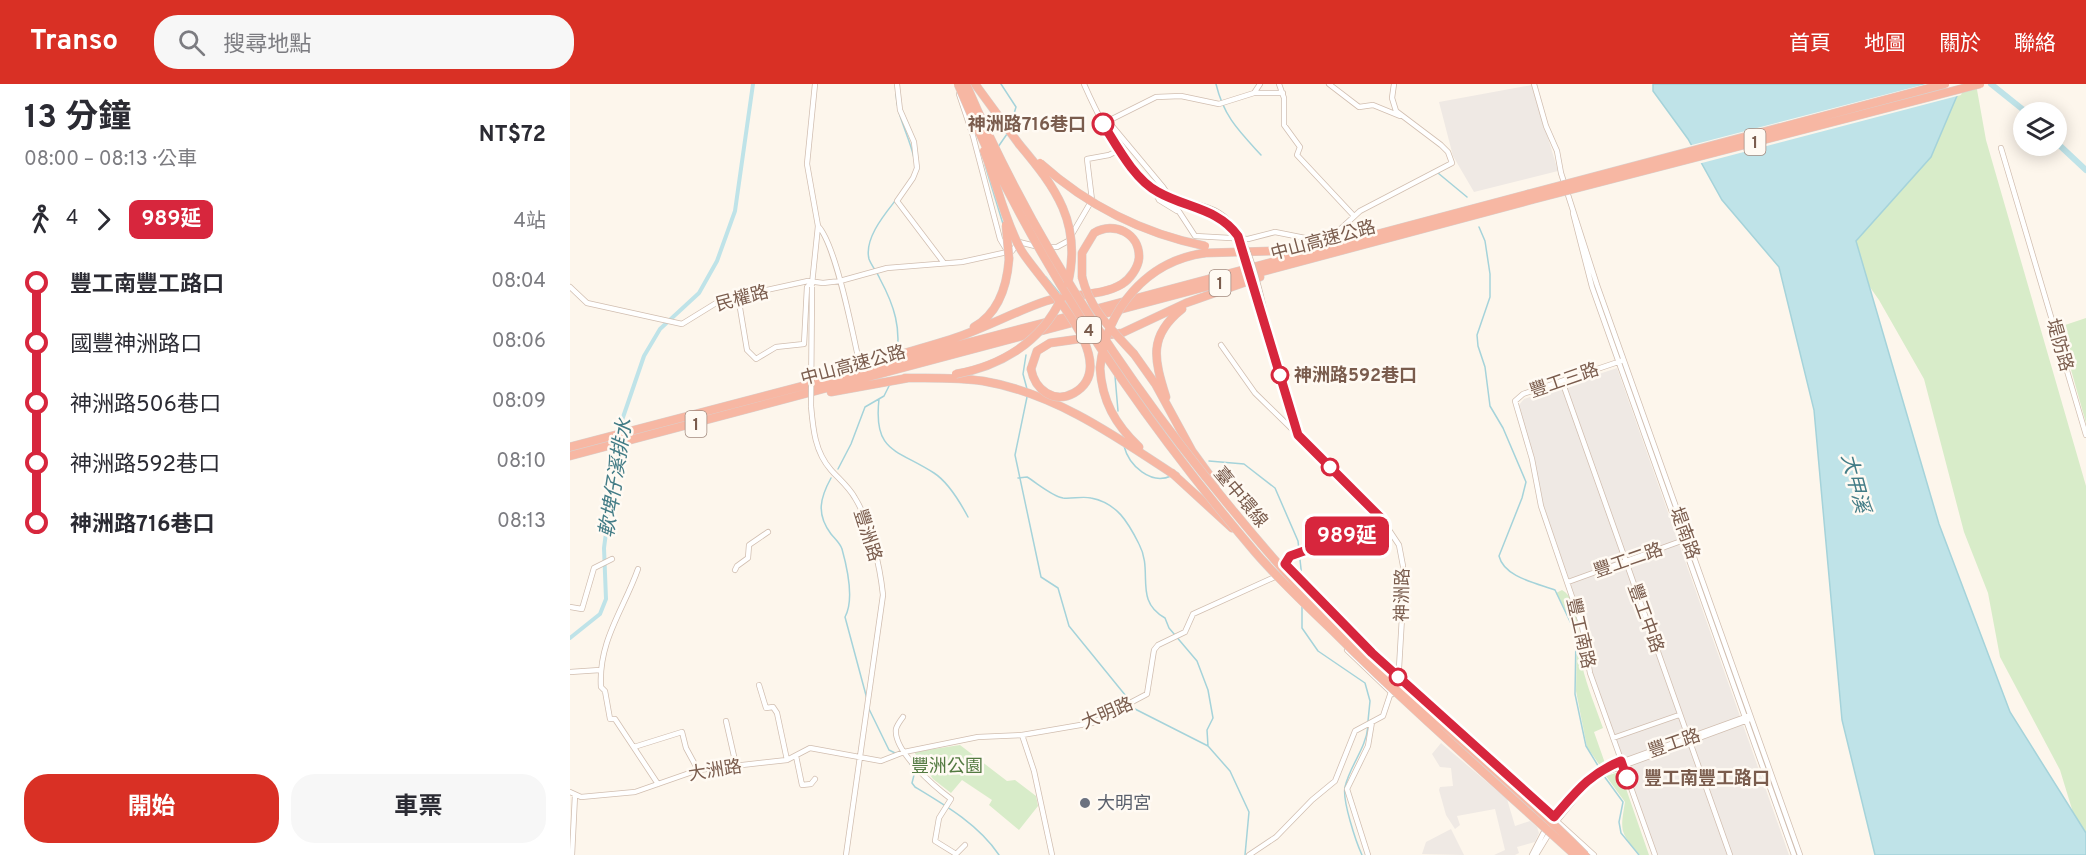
<!DOCTYPE html>
<html lang="zh-TW">
<head>
<meta charset="utf-8">
<style>
	:root { --surface:#fff; --page:#f7f7f7; --text:#2b2b33; --muted:#7c7c81; --accent:#d93025 }
	body { margin:0; font-family:Overpass,"Noto Sans TC",sans-serif; background:var(--page); color:var(--text); height:100vh; display:flex; flex-direction:column; font-size:22px; white-space:nowrap }
	* { box-sizing:border-box; margin:0 }
	p { font-size:20px; color:var(--muted) }
	.icon { flex:none; width:33px; height:33px; fill:none; stroke:currentColor; stroke-width:2; stroke-linecap:round; stroke-linejoin:round }
	.map { position:relative; flex:1; overflow:hidden }
	.panel { display:flex; flex-direction:column; background:var(--surface); width:570px }
	.panel>* { flex:none }
	.badge { padding:0 12px; border-radius:9px; font-size:21px; line-height:39px }
	.tools { position:absolute; left:1443px; top:18px; display:grid; gap:12px }
	.tools a { display:grid; place-items:center; width:54px; height:54px; border-radius:50%; background:var(--surface); box-shadow:0 3px 15px #0003; font-size:30px }
	.map>.badge { position:absolute; translate:-50% -50%; box-shadow:0 0 0 3px #fff }
	.legs { display:flex; align-items:center; gap:9px; height:66px; padding:0 24px; font-size:20px }
	.legs p { margin-inline-start:auto }
	.overview { display:flex; align-items:center; justify-content:space-between; height:102px; padding:0 24px }
	h1 { font-size:33px; font-weight:700; line-height:45px }
	.primary-button { display:flex; gap:12px; margin-top:auto; padding:12px 24px }
	.primary-button a { flex:1; height:69px; border-radius:24px; background:var(--accent); color:#fff; font-size:24px; font-weight:700; line-height:69px; text-align:center }
	.primary-button a+a { background:var(--page); color:var(--text) }
	ul { padding:0 24px; list-style:none }
	li { display:flex; align-items:center; gap:21px; height:60px; font-size:22px }
	li i { display:grid; place-items:center; width:9px; height:100%; margin:0 8px; background:currentColor }
	li i::after { content:''; width:15px; height:15px; margin:-8px; border:4px solid; border-radius:50%; background:var(--surface) }
	li p { margin-inline-start:auto }
	li:first-child i { background:linear-gradient(#0000 50%,currentColor 0) }
	li:last-child i { background:linear-gradient(currentColor 50%,#0000 0) }
	header { display:flex; align-items:center; gap:36px; box-sizing:border-box; height:84px; padding:0 30px; background:var(--accent); color:#fff }
	header strong { font-size:28px }
	nav { display:flex; gap:33px; margin-inline-start:auto; font-size:21px }
	.search { width:420px; height:54px; background:var(--page); display:flex; align-items:center; gap:15px; box-sizing:border-box; padding:0 21px; border-radius:24px; color:var(--muted); font-size:22px }
	main { display:flex; flex:1; min-height:0 }
	.map>svg:first-child { display:block }
	.industrial { fill:#efe9e4 }
	.green { fill:#d8ecc9 }
	.water { fill:#bfe3e8; stroke:#a5d3da; stroke-width:1.5 }
	.pier { fill:#fdf6ec }
	.lines { fill:none; stroke-linecap:round; stroke-linejoin:round }
	.stream { stroke:#a5d3da; stroke-width:1.5 }
	.canal { stroke:#bfe3e8; stroke-width:4 }
	.river { stroke:#bfe3e8; stroke-width:6 }
	.minor-casing { stroke:#d1beb0; stroke-width:6 }
	.highway-casing { stroke:#dad1cd; stroke-width:9 }
	.minor { stroke:#fff; stroke-width:4.5 }
	.highway { stroke:#f7b7a3; stroke-width:8 }
	.minor-bridge-casing { stroke:#d1beb0; stroke-width:6; stroke-linecap:butt }
	.highway-bridge-casing { stroke:#dad1cd; stroke-width:9; stroke-linecap:butt }
	.minor-bridge { stroke:#fff; stroke-width:4.5 }
	.highway-bridge { stroke:#f7b7a3; stroke-width:8 }
	.line-1-casing { stroke:#fff; stroke-width:14 }
	.line-1 { stroke:#d7263d; stroke-width:9 }
	.stop-1-dot { fill:#fff; stroke:#d7263d; stroke-width:3 }
	.worship-dot { fill:#6b7280; stroke:#fffaf3; stroke-width:2 }
	.labels { text-anchor:middle; stroke-width:5; stroke-linejoin:round; paint-order:stroke }
	.shield { fill:#fffaf3; stroke:#a28b7f; stroke-width:1.5 }
	.shield-label { font-size:16px; font-weight:bold; fill:#7a5c4d }
	.stop-label { font-size:18px; font-weight:bold; fill:#7a5c4d; stroke:#fffaf3; text-anchor:start }
	.street-label { font-size:18px; fill:#7a5c4d; stroke:#fffaf3 }
	.park-label { font-size:18px; fill:#537a41; stroke:#fffaf3 }
	.worship-label { font-size:18px; fill:#5b616d; stroke:#fffaf3; text-anchor:start }
	.water-label { font-size:20px; font-style:italic; fill:#437c86; stroke:#fffaf3 }
</style>
</head>
<body>
<header>
<strong>Transo</strong>
<div class="search"><svg class="icon" aria-label="search" viewBox="0 0 24 24"><circle cx="10" cy="10" r="6"/><path d="M15 15l6 6"/></svg>搜尋地點</div>
<nav><a>首頁</a><a>地圖</a><a>關於</a><a>聯絡</a></nav>
</header>
<main>
<section class="panel">
<div class="overview"><div><h1>13 分鐘</h1><p>08:00 – 08:13 · 公車</p></div><b>NT$72</b></div>
<div class="legs"><svg class="icon" aria-label="walk" viewBox="0 0 24 24"><circle cx="13" cy="4" r="2"/><path d="M13 8l-2 6 4 7M11 14l-3 7M7 12l3-4h3l4 4"/></svg>4<svg class="icon" aria-label="forward" viewBox="0 0 24 24"><path d="M9 5l7 7-7 7"/></svg><b class="badge" style="background:#d7263d;color:#fff">989延</b><p>4站</p></div>
<ul>
<li><i style="color:#d7263d"></i><b>豐工南豐工路口</b><p>08:04</p></li>
<li><i style="color:#d7263d"></i><span>國豐神洲路口</span><p>08:06</p></li>
<li><i style="color:#d7263d"></i><span>神洲路506巷口</span><p>08:09</p></li>
<li><i style="color:#d7263d"></i><span>神洲路592巷口</span><p>08:10</p></li>
<li><i style="color:#d7263d"></i><b>神洲路716巷口</b><p>08:13</p></li>
</ul>
<div class="primary-button"><a>開始</a><a>車票</a></div>
</section>
<div class="map">
<svg width="1516" height="771" viewBox="0 0 1516 771">
	<rect width="100%" height="100%" fill="#fdf6ec"/>
	<path class="industrial" d="M962,1L988,87L904,108L883,72L869,18Z
		M1047,284L1219,771H1088L1053,677L1022,588L1015,541L973,420L948,322L954,315Z
		M871,659L937,715L945,742L960,737L967,743L969,749L965,758L947,763L949,769L945,771H924L935,766L925,725L887,732L890,741L885,745L876,731L869,706L870,703L883,702L881,684L870,683L862,670Z
		M881,745L894,771L852,770L856,758Z"/>
	<path class="green" d="M1225,0H1406L1416,56L1516,402V771L1490,686L1430,573L1418,509L1394,448L1354,295L1309,216L1259,145Z
		M1516,234V339L1489,243Z
		M992,506C1011,515 1008,565 1012,581C1017,603 1026,624 1033,644L1024,648L1036,682L1031,683L1017,663L1006,607L1007,548L986,509Z
		M390,661L437,697L445,696L466,712L468,722L449,746L419,721L422,716L392,696L381,709L363,695L344,668Z
		M1046,689L1052,693L1079,771H1070C1050,748 1050,748 1055,718L1036,692Z"/>
	<path class="water" d="M1083,0H1392L1361,73L1286,157L1369,440L1440,628L1516,749V771H1305L1272,636L1244,326L1209,183L1152,116L1118,55L1083,7Z"/>
	<path class="pier" d="M1356,0H1395L1391,11L1128,80L1118,62Z"/>
	<g class="lines">
		<path class="stream" d="M431,0L446,23L440,43
			M646,0C654,33 669,47 691,71
			M326,10C327,33 339,51 344,74
			M428,63L437,50
			M415,81L433,140
			M868,89L897,113
			M325,117C314,131 294,155 299,175C301,181 307,188 310,195C324,221 332,245 326,275
			M909,143L915,157L920,190V213L907,251L908,262L915,283L920,322L933,344L956,398L952,414L929,472C934,493 966,499 985,506L1006,550L1005,610L1016,662L1030,685
			M476,193L490,210
			M495,217L503,227
			M456,271L453,290L457,305
			M545,292L548,327
			M457,313L445,371L471,493L488,504L499,542L560,617
			M309,315C303,369 327,365 364,389C378,398 390,418 398,433
			M554,362C559,382 581,401 601,392
			M639,377L674,380L705,404L728,457L732,494
			M268,385L281,360L295,323L314,312L320,300
			M261,394C250,414 246,430 261,450C264,454 270,459 272,465C277,483 285,515 275,533L297,615
			M448,394L457,393C467,399 482,412 493,414C502,415 512,412 521,414C547,419 558,438 569,460C584,488 563,516 595,534L599,544L627,577L638,606L643,634L637,646L638,662L660,687L679,728L675,771
			M732,523V544L748,567L795,599L800,617L798,637
			M562,621L563,624L638,662
			M299,625L319,666L325,669
			M340,680L345,687L342,699L345,703C375,721 409,741 429,771
			M1034,692L1053,718L1049,738L1051,749L1069,771
			M792,771C786,758 772,716 775,703C780,681 796,665 798,642"/>
		<path class="canal" d="M0,554L30,530L36,515L34,464L50,342L74,272L90,245L129,209L147,177L165,127L183,0"/>
		<path class="river" d="M1421,0L1456,28
			M1486,58L1516,86"/>
		<g class="minor-casing">
			<path id="minor" d="M327,0L330,26L344,58L347,84L343,94L327,117L374,179
				M514,0C529,34 559,96 594,111
				M709,0L714,14V41L730,63L727,71L784,132
				M759,0L789,23L803,21L830,32
				M964,0L976,42L987,67L991,89L1027,201L1230,771
				M684,9H713
				M389,10L403,52L430,155L436,165
				M538,37L586,13L611,12L649,20L684,9L690,0
				M533,40L538,37L593,103L625,152L678,155L705,148L745,156L765,150L790,127L882,79L878,68L871,61L826,27L822,14L824,0
				M1431,64L1516,351
				M584,106L589,116L607,127
				M1003,129L1022,203L1224,771
				M248,142C265,159 282,245 288,273
				M242,200L248,142L237,80L245,0
				M0,203L17,219L112,240L151,216L238,197L253,199L270,197L317,184L392,178L442,167L449,158L469,163H487L498,157L522,116L517,75L539,71L549,66
				M168,212L177,266L186,275L206,263L234,260L237,203L242,198
				M698,252L728,351L811,434L829,461L833,482V516L829,584L825,597
				M651,261L685,309L726,349
				M1051,277L953,310L945,317L962,375L971,422L1012,542L1020,589L1085,771
				M992,297L1160,771
				M241,322C243,345 245,368 261,386C269,395 279,403 285,414C300,438 310,482 313,511L276,771
				M715,480L802,569L1024,771
				M68,485C54,525 28,557 31,603L35,607L40,635H45L88,700
				M712,485L720,472L790,447L811,434
				M165,486L167,482L178,474L179,461L198,448
				M998,498L1114,456
				M0,523L12,525L24,484L42,475
				M777,566L823,610
				M0,588L30,586
				M189,601L196,624L203,623L207,629L217,676
				M333,633C330,637 327,641 326,645C323,667 365,703 381,715L369,734L365,757L386,770L395,761
				M156,637L166,681
				M452,651L464,687L482,771
				M1043,654L1109,631
				M64,663L112,648L116,664L128,686
				M226,672L232,701L241,700L245,695
				M0,708L11,713L65,708L128,686L217,676L240,664L311,677L334,668L408,653L452,651L522,639L577,610L584,566L588,561L615,548L623,530L707,492
				M982,735L1017,695L1029,686L1178,632
				M986,738L1013,705L1031,690L1178,636
				M2,771L5,711
				M679,771L706,753L742,716L765,697L785,647L813,632L822,605
				M798,771L777,705L798,662L802,638
				M962,771L976,744
				M966,771L980,748"/>
		</g>
		<g class="highway-casing">
			<path id="highway" d="M405,0L449,60
				M635,169L705,167L745,162
				M522,226L958,110
				M526,232L961,116
				M404,243C429,229 437,202 439,175
				M331,270C352,264 375,258 396,250C423,240 449,226 476,217C500,209 531,213 552,200C560,195 568,184 569,174C570,149 544,137 524,149L512,169V193
				M564,270L586,301L622,367L646,400
				M530,284C532,317 545,340 569,363
				M461,285L467,267L480,259L552,249L616,219L690,193
				M335,294C361,294 387,293 413,297C485,309 547,353 606,392
				M261,308L338,294
				M596,313C584,275 578,252 612,225
				M0,363L504,231
				M0,372L509,237
				M602,389L662,444"/>
		</g>
		<use href="#minor" class="minor"/>
		<use href="#highway" class="highway"/>
		<g class="minor-bridge-casing">
			<path id="minor-bridge" d="M594,111C610,116 628,119 644,126C682,144 690,213 700,251
				M630,125L647,132
				M241,322L242,203"/>
		</g>
		<g class="highway-bridge-casing">
			<path id="highway-bridge" d="M388,0C459,171 566,328 685,468C710,497 739,524 766,550C843,627 925,698 1005,771
				M396,0C462,155 554,295 661,424C697,468 734,511 775,551C853,627 939,694 1015,771
				M449,60C486,104 512,139 498,199
				M414,67C427,99 434,135 451,166C468,195 556,279 504,309C484,320 465,306 461,285
				M470,79C518,122 571,149 635,162
				M958,110L1375,0
				M961,116L1410,0
				M436,141L439,175
				M512,193C520,226 542,246 564,270
				M530,284C536,226 576,177 635,169
				M386,290C431,282 471,258 491,215"/>
		</g>
		<use href="#minor-bridge" class="minor-bridge"/>
		<use href="#highway-bridge" class="highway-bridge"/>
	</g>
	<g class="lines">
		<g class="line-1-casing">
			<path id="line-1" d="M533,40C547,62 564,95 588,108C616,124 648,124 668,152L728,351L811,434L790,447L720,472L715,480L802,569L984,733C1006,708 1019,690 1051,677L1057,694"/>
		</g>
		<use href="#line-1" class="line-1"/>
	</g>
	<g class="stop-1-dot">
		<circle cx="533" cy="40" r="10"/>
		<circle cx="710" cy="291" r="8"/>
		<circle cx="760" cy="383" r="8"/>
		<circle cx="828" cy="593" r="8"/>
		<circle cx="1057" cy="694" r="10"/>
	</g>
	<circle class="worship-dot" cx="515" cy="719" r="6"/>
	<g class="labels">
		<g class="shield">
			<rect x="1174.5" y="45" width="21" height="26" rx="4.5"/>
			<rect x="639.5" y="186" width="21" height="26" rx="4.5"/>
			<rect x="507" y="233" width="24" height="26" rx="4.5"/>
			<rect x="115.5" y="327" width="21" height="26" rx="4.5"/>
		</g>
		<g class="shield-label">
			<text x="1185" y="64">1</text>
			<text x="650" y="205">1</text>
			<text x="519" y="252">4</text>
			<text x="126" y="346">1</text>
		</g>
		<g class="stop-label">
			<text x="516" y="46" text-anchor="end">神洲路716巷口</text>
			<text x="724" y="297">神洲路592巷口</text>
			<text x="1074" y="700">豐工南豐工路口</text>
		</g>
		<g class="street-label">
			<text transform="translate(753 156) rotate(-15)" y="6">中山高速公路</text>
			<text transform="translate(172 214) rotate(-15)" y="6">民權路</text>
			<text transform="translate(1490 261) rotate(74)" y="6">堤防路</text>
			<text transform="translate(283 281) rotate(-15)" y="6">中山高速公路</text>
			<text transform="translate(994 296) rotate(-19)" y="6">豐工三路</text>
			<text transform="translate(671 413) rotate(50)" y="6">臺中環線</text>
			<text transform="translate(1115 449) rotate(70)" y="6">堤南路</text>
			<text transform="translate(298 451) rotate(72)" y="6">豐洲路</text>
			<text transform="translate(1058 476) rotate(-19)" y="6">豐工二路</text>
			<text transform="translate(832 511) rotate(-89)" y="6">神洲路</text>
			<text transform="translate(1076 534) rotate(70)" y="6">豐工中路</text>
			<text transform="translate(1011 549) rotate(77)" y="6">豐工南路</text>
			<text transform="translate(537 629) rotate(-23)" y="6">大明路</text>
			<text transform="translate(1104 659) rotate(-19)" y="6">豐工路</text>
			<text transform="translate(145 686) rotate(-9)" y="6">大洲路</text>
		</g>
		<g class="park-label">
			<text x="377" y="688">豐洲公園</text>
		</g>
		<g class="worship-label">
			<text x="527" y="725">大明宮</text>
		</g>
		<g class="water-label">
			<text transform="translate(45 394) rotate(-81)" y="7">軟埤仔溪排水</text>
			<text transform="translate(1286 399) rotate(75)" y="7">大甲溪</text>
		</g>
	</g>
</svg>
<div class="tools">
<a><svg class="icon" aria-label="layers" viewBox="0 0 24 24"><path d="M12 4l9 5-9 5-9-5zM3 14l9 5 9-5"/></svg></a>
</div>
<b class="badge" style="left:777px;top:452px;background:#d7263d;color:#fff">989延</b>
</div>
</main>
</body>
</html>
